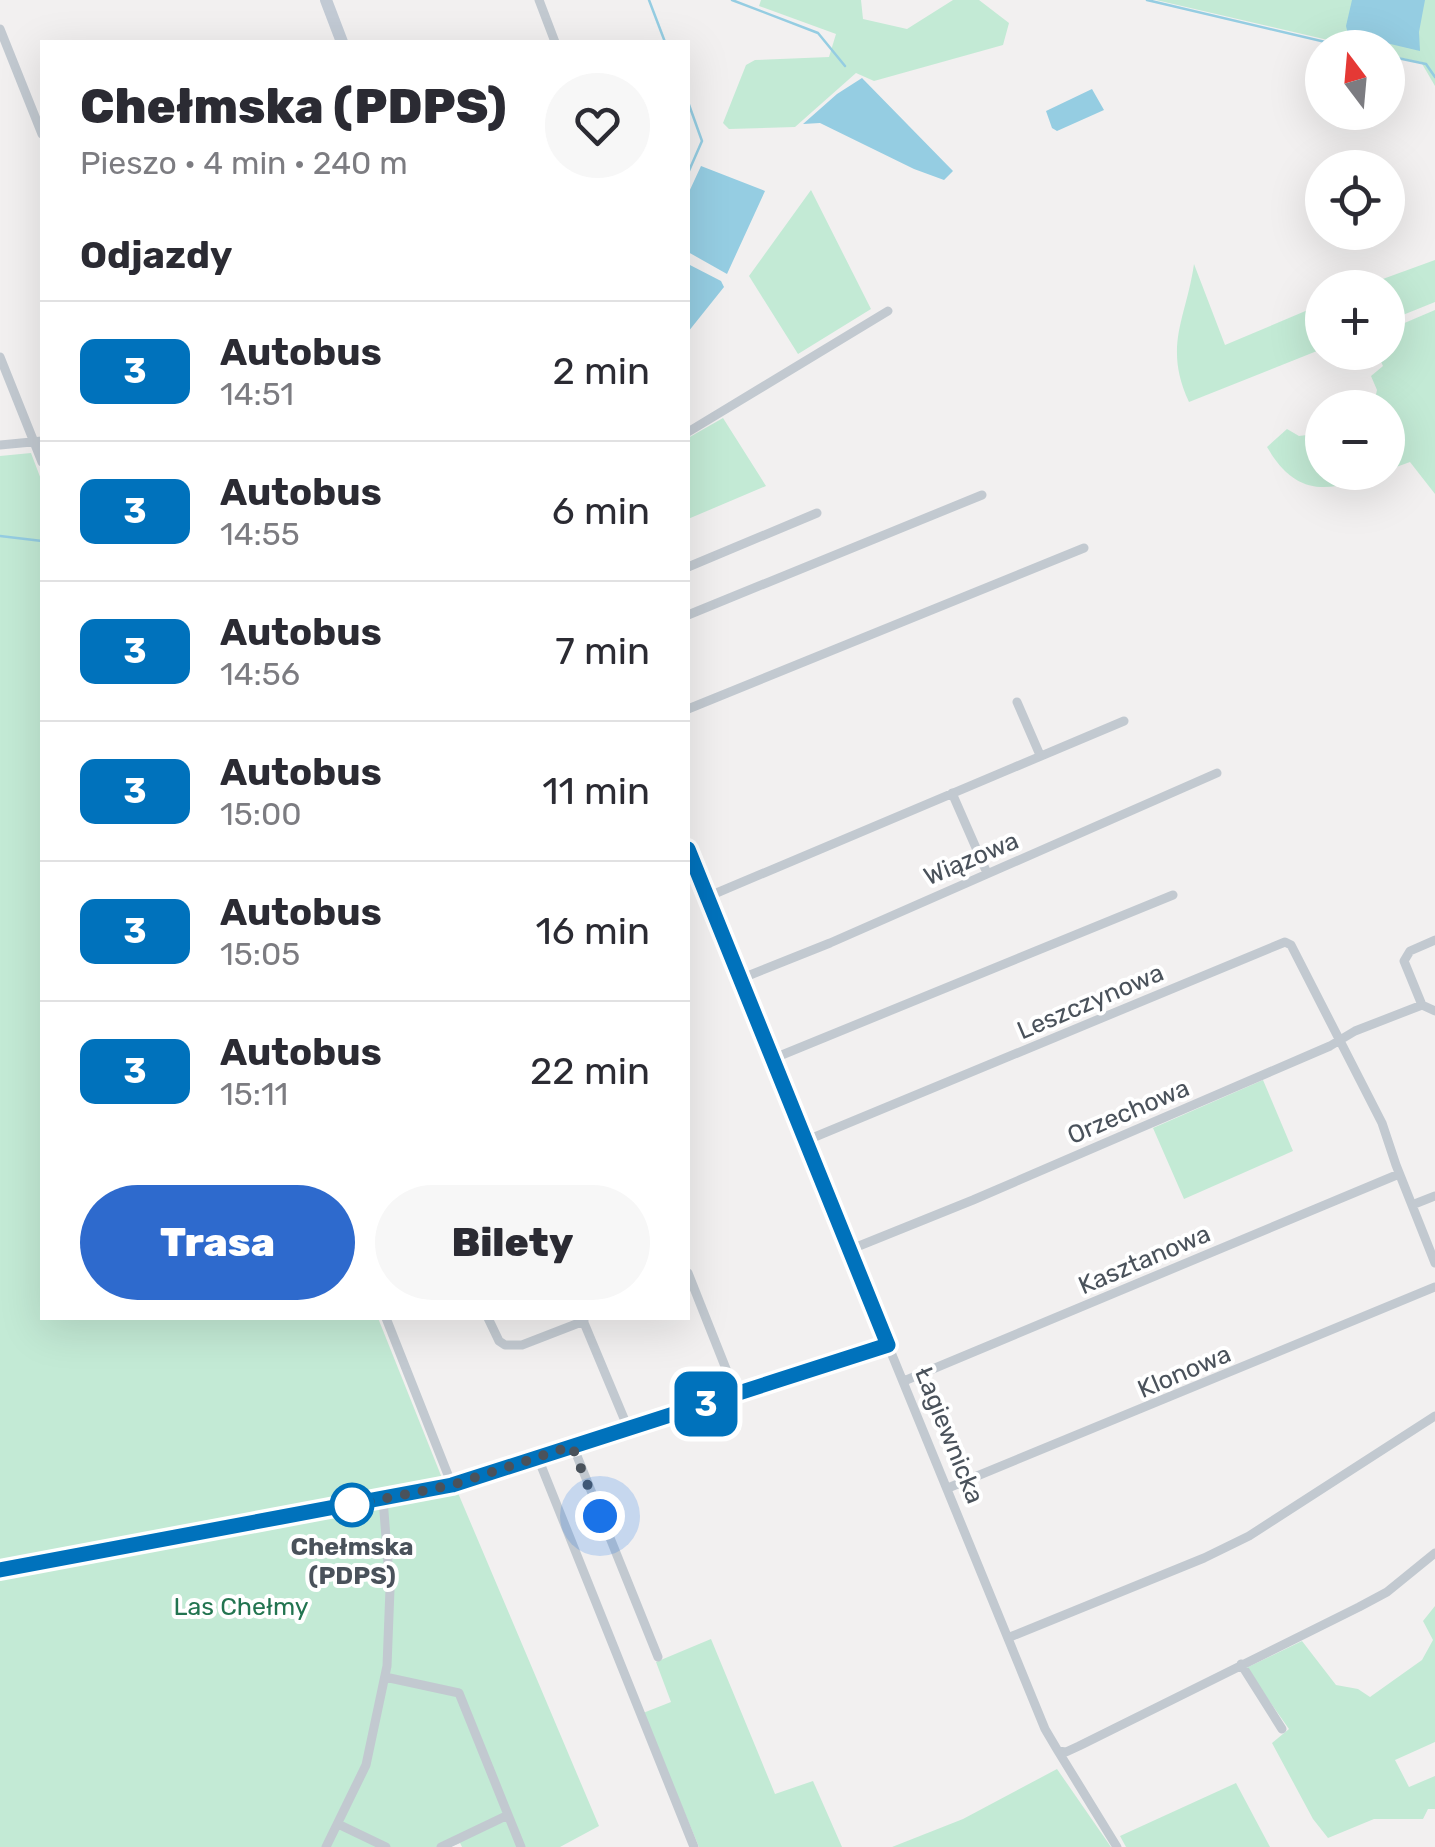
<!DOCTYPE html>
<html lang="pl">
<head>
<meta charset="utf-8">
<style>
	:root { --surface:#fff; --page:#f7f7f7; --text:#2b2b33; --muted:#7c7c81; --line:#e1e1e2; --accent:#2e6acd }
	body { margin:0; font-family:Rubik,sans-serif; background:var(--page); color:var(--text); height:100vh; display:flex; flex-direction:column; font-size:38px; white-space:nowrap }
	* { box-sizing:border-box; margin:0 }
	p { font-size:32px; color:var(--muted) }
	.icon { flex:none; width:55px; height:55px; fill:none; stroke:currentColor; stroke-width:2; stroke-linecap:round; stroke-linejoin:round }
	.map { position:relative; flex:1; overflow:hidden }
	.panel { position:absolute; left:40px; top:40px; width:650px; height:1280px; display:flex; flex-direction:column; background:var(--surface); border-radius:0px; box-shadow:0 10px 40px #0002 }
	.panel>* { flex:none }
	.badge { padding:0 20px; border-radius:15px; font-size:35px; line-height:65px }
	.needle { width:65px; rotate:344deg }
	.buttons { position:absolute; left:1305px; top:30px; display:grid; gap:20px }
	.buttons a { display:grid; place-items:center; width:100px; height:100px; border-radius:50%; background:var(--surface); box-shadow:0 10px 40px #0002; font-size:50px }
	.you { position:absolute; width:50px; height:50px; margin:-25px; border:8px solid #fff; border-radius:50%; background:#1a73e8; box-shadow:0 0 0 15px #1a73e833 }
	.map>.badge { position:absolute; translate:-50% -50%; box-shadow:0 0 0 5px #fff }
	h2 { padding:0 40px; font-size:38px; line-height:90px }
	.round { display:grid; place-items:center; flex:none; width:105px; height:105px; border-radius:52px; background:var(--page) }
	.overview { display:flex; align-items:center; justify-content:space-between; height:170px; padding:0 40px }
	h1 { font-size:48px; font-weight:800; line-height:75px }
	.cta { display:flex; gap:20px; margin-top:auto; padding:20px 40px }
	.cta a { flex:1; height:115px; border-radius:60px; background:var(--accent); color:#fff; font-size:40px; font-weight:800; line-height:115px; text-align:center }
	.cta a+a { background:var(--page); color:var(--text) }
	ul { padding:0; list-style:none }
	li { display:flex; align-items:center; gap:30px; height:140px; padding:0 40px; border-top:2px solid var(--line) }
	li div { flex:1 }
	li b { display:block; font-size:38px }
	li em { font-style:normal }
	li .badge { min-width:110px; font-weight:700; text-align:center }
	.map>svg:first-child { display:block }
	.green { fill:#c3ead5 }
	.water { fill:#95cde2 }
	.lines { fill:none; stroke-linecap:round; stroke-linejoin:round }
	.stream { stroke:#95cde2; stroke-width:2.5 }
	.street { stroke:#c2c9d0; stroke-width:9 }
	.secondary { stroke:#c2cad4; stroke-width:12 }
	.line-casing { stroke:#fff; stroke-width:22 }
	.line { stroke:#0072bc; stroke-width:15 }
	.walk { stroke:#4a525b; stroke-width:10; stroke-dasharray:0 18 }
	.stop-dot { fill:#fff; stroke:#0072bc; stroke-width:5 }
	.labels { text-anchor:middle; stroke-width:8; stroke-linejoin:round; paint-order:stroke }
	.street-label { font-size:25px; fill:#4a525b; stroke:#fff }
	.stop-label { font-size:25px; font-weight:bold; fill:#4a525b; stroke:#fff }
	.park-label { font-size:25px; fill:#227450; stroke:#fff }
</style>
</head>
<body>
<div class="map">
<svg width="1435" height="1847" viewBox="0 0 1435 1847">
	<rect width="100%" height="100%" fill="#f2f0f0"/>
	<path class="green" d="M761,0H861L863,19L907,29L953,0H979L1009,23L1003,45L874,81L856,73L795,127L729,129L723,123L746,65L755,60L829,57L836,34L759,6Z
		M1156,0H1435V86L1421,62L1388,55V48L1358,47Z
		M811,190L871,309L798,354L749,276Z
		M1435,260V302L1388,321V288L1371,287L1369,284Z
		M1194,264L1225,345L1322,304V349L1189,402C1163,346 1186,319 1194,264Z
		M1435,310V494L1410,462L1388,470V408L1373,407L1377,390L1371,376L1383,366L1377,353L1388,352V330Z
		M723,418L766,486L688,519V438Z
		M1287,429L1299,436L1322,433V472L1381,473C1331,491 1298,500 1267,447Z
		M31,453L42,482V1318H378L442,1478L458,1493L599,1826L560,1847H462L460,1843L450,1847H0V456Z
		M1263,1080L1293,1151L1184,1199L1153,1128Z
		M1435,1606V1742L1395,1760L1409,1787L1435,1776V1809H1428L1423,1819H1374L1328,1838L1313,1819L1272,1743L1289,1729L1246,1668L1302,1641L1336,1685L1358,1689L1370,1697L1422,1660L1433,1640L1423,1621Z
		M711,1639L775,1794L813,1781L842,1847H699L643,1713L671,1702L656,1662Z
		M1057,1769L1111,1847H892L963,1819Z
		M1236,1783L1270,1847H1126L1120,1836Z"/>
	<path class="water" d="M1352,0H1425L1419,32L1420,51L1348,34L1346,26Z
		M862,78L953,171L944,180L914,169L820,123L803,124L837,94Z
		M1092,89L1104,110L1057,131L1052,128L1046,111Z
		M701,166L765,191L727,274L688,252V194Z
		M688,264L721,281L724,287L688,332Z"/>
	<g class="lines">
		<path class="stream" d="M649,0L665,42
			M732,0L818,33L845,66
			M1147,0L1351,48
			M1388,56L1426,64L1435,77
			M688,102L702,141L688,173
			M0,536L42,541"/>
		<path class="street" d="M539,0L555,42
			M0,29L42,134
			M0,357L42,462
			M688,432L888,311
			M0,445L42,441
			M688,567L817,513
			M688,615L982,495
			M1017,702L1040,755
			M688,709L1084,548
			M952,793L987,873
			M707,897L1124,721
			M740,979L830,943L1217,773
			M1422,1005L1404,961L1410,951L1435,940
			M772,1059L1173,895
			M805,1141L1285,942L1291,945L1382,1123L1396,1165L1435,1263
			M1412,1205L1435,1196
			M849,1250L973,1200L1330,1046L1355,1031L1422,1005L1435,1011
			M688,1273L736,1394
			M386,1318L452,1485
			M488,1318L499,1341L505,1345H522L584,1321
			M582,1318L628,1428
			M888,1345L1045,1729L1058,1751L1066,1752L1079,1746L1359,1607L1387,1592L1435,1553
			M904,1381L1399,1174
			M573,1446L658,1657
			M538,1458L694,1847
			M948,1488L1435,1287
			M1010,1637L1204,1558L1249,1536L1435,1416
			M1241,1664L1282,1729
			M385,1677L459,1693L521,1847
			M1058,1751L1117,1847
			M338,1824L386,1847
			M326,1847L366,1765L387,1666L390,1589L383,1499
			M441,1847L508,1815"/>
		<path class="secondary" d="M326,0L342,42
			M0,1570L452,1485L888,1345L688,849"/>
	</g>
	<g class="lines">
		<g class="line-casing">
			<path id="line" d="M0,1570L452,1485L888,1345L688,849"/>
		</g>
		<use href="#line" class="line"/>
		<path class="walk" d="M352,1505L452,1485L572,1446L600,1516"/>
	</g>
	<circle class="stop-dot" cx="352" cy="1505" r="20"/>
	<g class="labels">
		<g class="street-label">
			<text transform="translate(971 858) rotate(-23)" y="9">Wiązowa</text>
			<text transform="translate(1090 1001) rotate(-23)" y="9">Leszczynowa</text>
			<text transform="translate(1128 1111) rotate(-23)" y="9">Orzechowa</text>
			<text transform="translate(1144 1259) rotate(-23)" y="9">Kasztanowa</text>
			<text transform="translate(1184 1371) rotate(-23)" y="9">Klonowa</text>
			<text transform="translate(950 1435) rotate(68)" y="9">Łagiewnicka</text>
		</g>
		<g class="stop-label">
			<text x="352" y="1555">Chełmska<tspan x="352" dy="29">(PDPS)</tspan></text>
		</g>
		<g class="park-label">
			<text x="241" y="1615">Las Chełmy</text>
		</g>
	</g>
</svg>
<div class="buttons">
<a><svg class="needle" viewBox="-14 -14 28 28"><path d="M0-13l5 13h-10z" fill="#e53935"/><path d="M0 13l5-13h-10z" fill="#7c7c81"/></svg></a>
<a><svg class="icon" aria-label="locate" viewBox="0 0 24 24"><circle cx="12" cy="12" r="6"/><path d="M12 2v4M12 18v4M2 12h4M18 12h4"/></svg></a>
<a>+</a>
<a>−</a>
</div>
<div class="you" style="left:600px;top:1516px"></div>
<b class="badge" style="left:706px;top:1404px;background:#0072bc;color:#fff">3</b>
<section class="panel">
<div class="overview"><div><h1>Chełmska (PDPS)</h1><p>Pieszo · 4 min · 240 m</p></div><a class="round"><svg class="icon" aria-label="heart" viewBox="0 0 24 24"><path d="M12 20l-8-8c-3-5 5-10 8-4 3-6 11-1 8 4z"/></svg></a></div>
<h2>Odjazdy</h2>
<ul>
<li><span class="badge" style="background:#0072bc;color:#fff">3</span><div><b>Autobus</b><p>14:51</p></div><em>2 min</em></li>
<li><span class="badge" style="background:#0072bc;color:#fff">3</span><div><b>Autobus</b><p>14:55</p></div><em>6 min</em></li>
<li><span class="badge" style="background:#0072bc;color:#fff">3</span><div><b>Autobus</b><p>14:56</p></div><em>7 min</em></li>
<li><span class="badge" style="background:#0072bc;color:#fff">3</span><div><b>Autobus</b><p>15:00</p></div><em>11 min</em></li>
<li><span class="badge" style="background:#0072bc;color:#fff">3</span><div><b>Autobus</b><p>15:05</p></div><em>16 min</em></li>
<li><span class="badge" style="background:#0072bc;color:#fff">3</span><div><b>Autobus</b><p>15:11</p></div><em>22 min</em></li>
</ul>
<div class="cta"><a>Trasa</a><a>Bilety</a></div>
</section>
</div>
</body>
</html>
